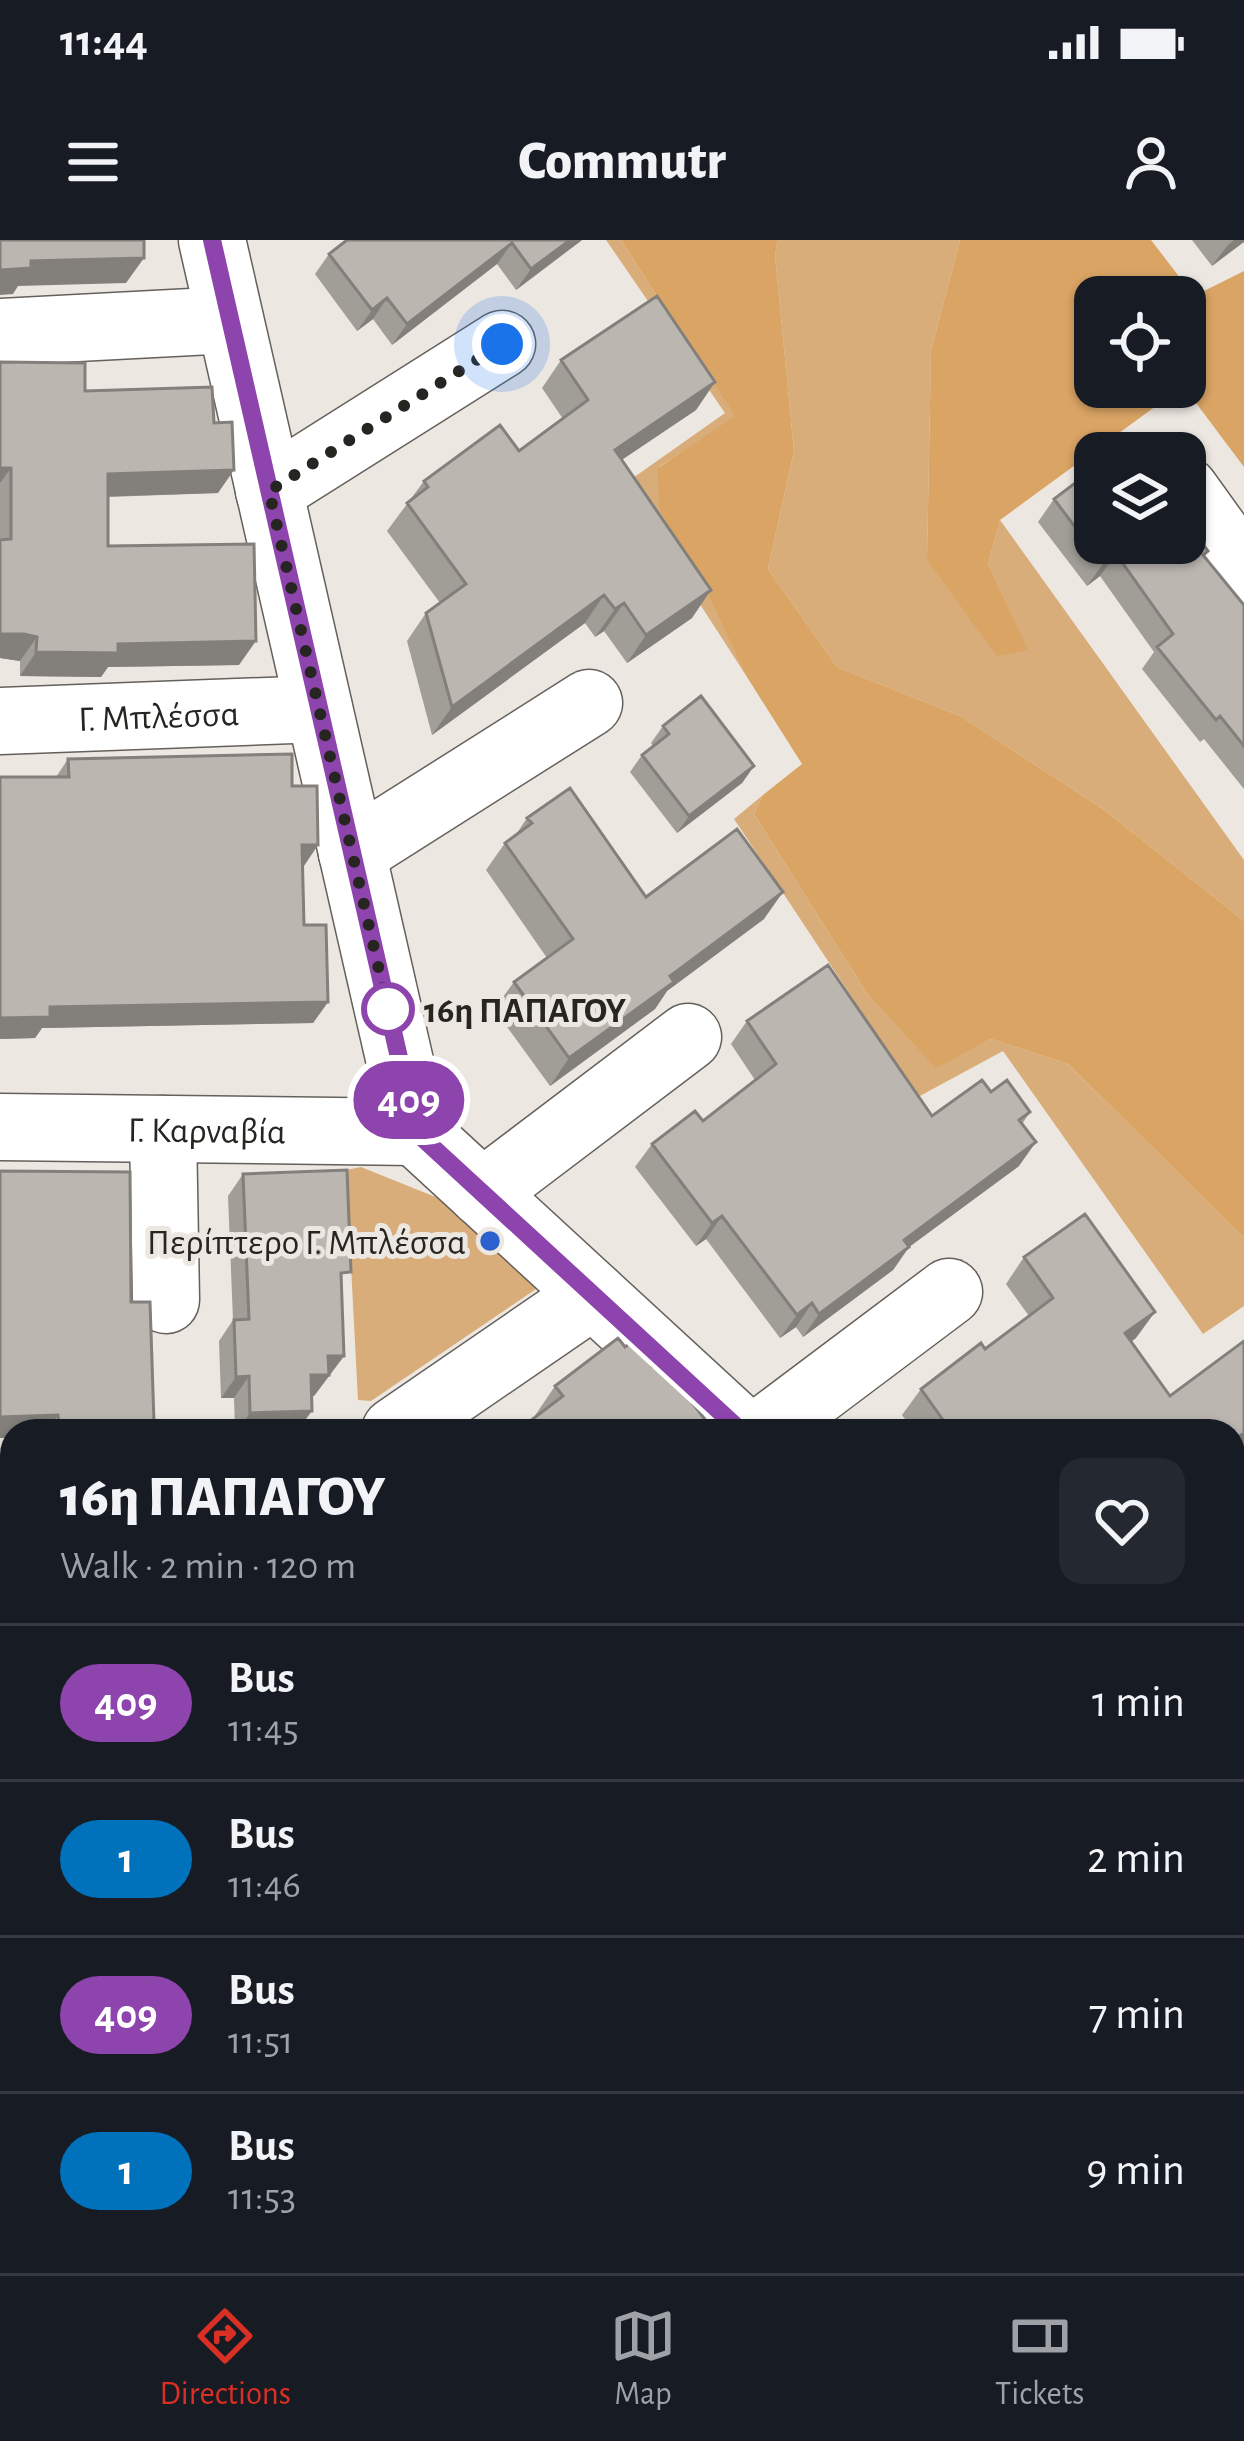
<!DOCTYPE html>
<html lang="en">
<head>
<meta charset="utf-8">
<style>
	:root { --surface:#171b24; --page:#242831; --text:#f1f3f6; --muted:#9ea1a6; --line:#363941; --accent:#d93025 }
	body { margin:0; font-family:"Alegreya Sans",sans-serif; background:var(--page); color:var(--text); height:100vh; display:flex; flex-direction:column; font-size:45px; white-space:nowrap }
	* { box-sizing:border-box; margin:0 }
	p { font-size:39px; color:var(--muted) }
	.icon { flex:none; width:66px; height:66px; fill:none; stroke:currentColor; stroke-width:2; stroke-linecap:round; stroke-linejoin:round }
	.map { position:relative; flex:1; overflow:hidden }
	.drawer { position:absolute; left:0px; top:1179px; width:1245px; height:855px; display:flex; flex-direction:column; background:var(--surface); border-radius:36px 36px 0 0; box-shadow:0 3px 9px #0004 }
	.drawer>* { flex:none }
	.badge { padding:0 24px; border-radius:39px; font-size:42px; line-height:78px }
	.controls { position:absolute; left:1074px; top:36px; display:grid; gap:24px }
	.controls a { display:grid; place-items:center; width:132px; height:132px; border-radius:24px; background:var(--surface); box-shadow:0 3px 9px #0004; font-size:60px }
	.you { position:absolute; width:60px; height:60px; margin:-30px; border:9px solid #fff; border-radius:50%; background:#1a73e8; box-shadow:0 0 0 18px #1a73e833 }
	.map>.badge { position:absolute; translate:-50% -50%; box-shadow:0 0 0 6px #fff }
	.round { display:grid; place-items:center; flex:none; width:126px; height:126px; border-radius:24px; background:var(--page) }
	.summary { display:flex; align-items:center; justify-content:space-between; height:204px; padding:0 60px }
	h1 { font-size:57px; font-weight:800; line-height:90px }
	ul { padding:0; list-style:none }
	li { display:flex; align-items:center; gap:36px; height:156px; padding:0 60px; border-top:3px solid var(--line) }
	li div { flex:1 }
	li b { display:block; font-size:45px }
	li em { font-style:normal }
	li .badge { min-width:132px; font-weight:700; text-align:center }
	.status { display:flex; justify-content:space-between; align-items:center; height:84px; padding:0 60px; background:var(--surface); direction:ltr }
	.status svg { height:33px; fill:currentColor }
	header { display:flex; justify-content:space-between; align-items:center; height:156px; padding:0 60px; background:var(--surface); font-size:54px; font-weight:800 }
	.tabs { display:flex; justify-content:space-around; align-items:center; height:168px; border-top:3px solid var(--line); background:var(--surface); font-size:33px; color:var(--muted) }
	.tabs a { display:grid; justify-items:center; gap:6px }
	.tabs .current { color:var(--accent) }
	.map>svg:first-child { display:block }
	.green { fill:#d9ad79 }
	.forest { fill:#d9a464 }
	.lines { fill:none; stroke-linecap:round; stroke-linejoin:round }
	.minor-casing { stroke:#65605b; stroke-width:69 }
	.minor { stroke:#fff; stroke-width:66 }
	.wall { fill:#a19d97 }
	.shaded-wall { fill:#837f7b }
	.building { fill:#bbb6b0; stroke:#837f7b; stroke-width:3 }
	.line-casing { stroke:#fff; stroke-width:27 }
	.line { stroke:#8e44ad; stroke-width:18 }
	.walk { stroke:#262522; stroke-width:12; stroke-dasharray:0 21.6 }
	.stop-dot { fill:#fff; stroke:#8e44ad; stroke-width:6 }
	.poi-dot { fill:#2a61cf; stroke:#ede7e1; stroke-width:4.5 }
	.labels { text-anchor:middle; stroke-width:10; stroke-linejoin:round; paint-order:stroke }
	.street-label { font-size:36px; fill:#262522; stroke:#ede7e1 }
	.stop-label { font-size:36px; font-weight:bold; fill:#262522; stroke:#ede7e1; text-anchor:start }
	.poi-label { font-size:36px; fill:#262522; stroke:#ede7e1; text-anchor:end }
</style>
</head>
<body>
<div class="status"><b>11:44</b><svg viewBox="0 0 49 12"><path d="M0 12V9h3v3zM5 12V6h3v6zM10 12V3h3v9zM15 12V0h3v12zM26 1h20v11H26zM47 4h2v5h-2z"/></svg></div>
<header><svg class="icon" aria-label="menu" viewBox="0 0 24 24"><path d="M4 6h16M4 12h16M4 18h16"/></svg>Commutr<svg class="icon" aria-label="person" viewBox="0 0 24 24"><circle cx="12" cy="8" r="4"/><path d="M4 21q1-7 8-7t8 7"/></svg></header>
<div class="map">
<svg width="1244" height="2033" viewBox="0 0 1244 2033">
	<rect width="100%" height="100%" fill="#ede7e1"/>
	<path class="green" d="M606,0H621L736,177L659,227L747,437L623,245L725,173Z
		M778,0H960L931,111L927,320L1027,409L988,324L1000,280L1244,620V681L1103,569L960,476L837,427L768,329L794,211L775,15Z
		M763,555L754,574L868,755L936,827L991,799L1068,824L1244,998V1066L1203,1094L1003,811L918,857L734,579Z
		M361,927L505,985L542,1045L371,1161L358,1160L346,930Z
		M0,1221L12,1222V1359H0Z
		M665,2022H1122L1130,2033H665Z"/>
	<path class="forest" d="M621,0H778L775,15L794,211L768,329L837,427L960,476L1103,569L1244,681V998L1068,824L991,799L936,828L868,755L754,574L763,555L802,524L747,437L714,366L659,269L658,228L735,176Z
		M960,0H1151L1194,56L1244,31V227L1184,147L1185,57H1095V147H1182L1000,280L988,324L1028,410L997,416L927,320L931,111Z"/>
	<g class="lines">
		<g class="minor-casing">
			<g id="minor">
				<path d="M212,0L416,892L741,1191"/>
				<path d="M0,92L230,80"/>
				<path d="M1185,250L1244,332"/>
				<path d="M269,251L502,104"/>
				<path id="s1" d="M0,481L319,469"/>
				<path d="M352,613L589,463"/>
				<path id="s2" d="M0,887L416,892"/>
				<path d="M163,889L166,1060"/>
				<path d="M482,953L688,797"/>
				<path d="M395,1191L593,1055"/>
				<path d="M764,1191L949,1052"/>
				<path d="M1233,1644L1244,1654"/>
				<path d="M0,1711H12"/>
				<path d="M1233,1904L1244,1896"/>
				<path d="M626,2022L627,2033"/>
			</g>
		</g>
		<use href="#minor" class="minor"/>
	</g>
	<path class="wall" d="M347,0H582L516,50L497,24L392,105L373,79L357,91L315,34L329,14Z
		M1192,0H1244L1212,26Z
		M561,120L715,142L696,170L621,220L692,378L627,423L604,391L595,397L585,383L432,495L407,401L426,373L440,363L387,291L424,241L519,211L563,179L542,148Z
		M0,122L85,151L218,253L108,257V306L239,425L108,427L101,437L20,436V421L0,418Z
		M1054,259L1187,284L1208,311L1205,316L1244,365V549L1204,499L1200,502L1142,429L1154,412L1100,336L1087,346L1038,282Z
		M663,486L754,526L742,543L677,593L630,532L642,515L653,506L651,503Z
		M68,519L292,546L318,605L302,626L304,685L328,762L313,783L42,788L35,798L0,799V537H56Z
		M527,578L646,657L764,679L667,751L655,769L550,846L494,769L514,742L547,718L486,630L505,603L515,596Z
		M747,781L932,876L991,852L1030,872L1022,884L1019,926L909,1007L893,1030L803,1097L796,1087L780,1098L706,999L696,1006L635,927L652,904L703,881L755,840L731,804Z
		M0,931L131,1062L148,1191H12V1198H0Z
		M243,934L342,1046L344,1116L314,1156H311L297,1191H235L234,1158H221L219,1101L233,1080L228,956Z
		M1024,1017L1136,1098L1131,1102L1170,1156L1244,1101V1206L1233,1214V1191H914L902,1175L921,1149L985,1109L1029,1076L1006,1044Z
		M625,1107L652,1126L534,1177L555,1146Z
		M1233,1713L1244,1841L1233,1850Z
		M0,1743H12V2022H223L215,2033H128V2025L0,2026Z
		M1240,2003L1244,2033L1176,2032L1183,2022H1233Z
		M313,2022H583L577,2031L313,2033Z"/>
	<path class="shaded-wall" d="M570,0H582L516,50L531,29Z
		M1234,0H1244V2L1212,26L1227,6Z
		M512,3L497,24L392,105L407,84Z
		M144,18L126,43L18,46L13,54L0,55V30L31,21Z
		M387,58L373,79L357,91L372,70Z
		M715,142L696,170L595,238L615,210Z
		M0,228H11L0,243Z
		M234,230L218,253L92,257L108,234Z
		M1116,314L1100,336L1087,346L1103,324Z
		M711,350L692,378L627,423L646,395Z
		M604,355L585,383L432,495L452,467Z
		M624,363L604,391L595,397L615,369Z
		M0,394H24L37,397L20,421L0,418Z
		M256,401L239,425L108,427L101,437L20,436L36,412L118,404Z
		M754,526L742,543L677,593L689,576Z
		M302,605H318L304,626H287Z
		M783,652L764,679L667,751L655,769L550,846L569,818L670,736Z
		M328,762L313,783L42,788L35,798L0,799V778L50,767Z
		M1036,902L1019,926L909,1007L893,1030L803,1097L819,1074L904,1000Z
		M722,976L706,999L696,1006L712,983Z
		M812,1063L796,1087L780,1098L797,1075Z
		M1155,1072L1136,1098L1106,1119L1125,1093Z
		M328,1116H344L314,1156H296L311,1135Z
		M249,1136L234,1158H221L236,1137Z
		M312,1171L297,1191H237L250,1173Z
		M58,1175L47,1191H12V1198H0V1177Z
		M154,1182L148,1191H54L59,1184Z
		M1244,1193V1206L1233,1214V1201Z
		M1244,1475V1483L1233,1493V1483Z
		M1244,1832V1841L1233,1850V1845Z
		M0,1854H11L0,1870Z
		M12,2006V2022H130L128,2025L0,2026Z
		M140,2022H223L215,2033H133Z
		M321,2022H583L577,2031L313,2033Z"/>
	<path class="building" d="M0,0H144V18L31,21V28L0,30Z
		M347,0H570L531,29L512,3L407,84L387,58L372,70L329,14Z
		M657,56L715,142L615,210L711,350L646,395L624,363L615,369L604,355L452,467L426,373L466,344L407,263L428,247L424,241L500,185L519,211L588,160L561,120Z
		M0,122L85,123V151L212,147L214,183L232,182L234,230L108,234V306L254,304L256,401L118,404V413L36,412L37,397L24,394H0V300L11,299V228H0Z
		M1135,198L1146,213H1115Z
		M1095,228V303H1185V269L1191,278L1186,282L1208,311L1203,315L1244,365V506L1220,476L1216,480L1157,407L1173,394L1116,314L1103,324L1054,259Z
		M701,456L754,526L689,576L642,515L669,494L663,486Z
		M292,514V546H317L318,605H302L304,685H326L328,762L50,767V777L0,778V537H69L68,519Z
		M570,548L646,657L737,589L783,652L670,736L674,742L569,818L514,742L573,699L505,603L532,583L527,578Z
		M828,725L932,876L982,840L991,852L1007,840L1030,872L1019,880L1036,902L904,1000L909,1007L819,1074L812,1063L797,1075L722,976L712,983L652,904L695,871L703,881L776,824L747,781Z
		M347,930L351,1032L341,1033L344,1116H328L329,1135H311L312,1171L250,1173L249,1136L236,1137L234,1080L249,1079L243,934Z
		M0,931L130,932L131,1062H150L154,1182L59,1184L58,1175L0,1177Z
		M1085,974L1155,1072L1125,1093L1170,1156L1244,1101V1193L1233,1201V1191H951L921,1149L981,1103L985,1109L1053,1058L1024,1017Z
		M618,1098L625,1107L633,1101L652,1126L659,1120L714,1191H517L563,1156L555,1146Z
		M1244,1358V1475L1233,1483V1365Z
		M1233,1713L1242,1726L1244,1725V1832L1240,1835L1233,1826Z
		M0,1743H12V1891L11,1854H0Z
		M1233,1995L1240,2003L1244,2000V2033H1208L1199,2022H1233Z"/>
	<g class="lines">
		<g class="line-casing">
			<path id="line" d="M212,0L416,892L741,1191"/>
		</g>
		<use href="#line" class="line"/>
		<path class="walk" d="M388,769L269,251L502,104"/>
	</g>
	<circle class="stop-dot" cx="388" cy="769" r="24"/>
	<circle class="poi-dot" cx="490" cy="1001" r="12"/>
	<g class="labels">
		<g class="street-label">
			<text dy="13" stroke="none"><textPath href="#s1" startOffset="159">Γ. Μπλέσσα</textPath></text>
			<text dy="13" stroke="none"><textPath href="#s2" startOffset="207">Γ. Καρναβία</textPath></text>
		</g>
		<g class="stop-label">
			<text x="424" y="782">16η ΠΑΠΑΓΟΥ</text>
		</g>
		<g class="poi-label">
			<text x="466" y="1014">Περίπτερο Γ. Μπλέσσα</text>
		</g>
	</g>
</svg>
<div class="controls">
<a><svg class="icon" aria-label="locate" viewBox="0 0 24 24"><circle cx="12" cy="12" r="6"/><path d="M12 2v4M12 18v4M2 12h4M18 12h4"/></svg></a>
<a><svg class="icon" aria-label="layers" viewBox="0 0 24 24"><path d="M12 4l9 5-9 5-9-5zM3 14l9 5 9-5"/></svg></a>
</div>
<div class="you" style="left:502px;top:104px"></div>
<b class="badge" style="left:409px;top:860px;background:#8e44ad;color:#fff">409</b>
<section class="drawer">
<div class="summary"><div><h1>16η ΠΑΠΑΓΟΥ</h1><p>Walk · 2 min · 120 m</p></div><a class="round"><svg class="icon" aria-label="heart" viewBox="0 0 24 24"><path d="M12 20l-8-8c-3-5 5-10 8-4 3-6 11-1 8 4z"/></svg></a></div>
<ul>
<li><span class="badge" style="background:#8e44ad;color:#fff">409</span><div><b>Bus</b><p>11:45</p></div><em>1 min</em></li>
<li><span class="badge" style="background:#0072bc;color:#fff">1</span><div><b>Bus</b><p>11:46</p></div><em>2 min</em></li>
<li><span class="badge" style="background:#8e44ad;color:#fff">409</span><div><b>Bus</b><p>11:51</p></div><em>7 min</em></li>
<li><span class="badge" style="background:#0072bc;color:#fff">1</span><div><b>Bus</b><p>11:53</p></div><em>9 min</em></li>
</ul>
</section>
</div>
<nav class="tabs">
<a class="current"><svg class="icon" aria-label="directions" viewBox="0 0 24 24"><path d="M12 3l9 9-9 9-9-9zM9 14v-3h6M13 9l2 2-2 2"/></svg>Directions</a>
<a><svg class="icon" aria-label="map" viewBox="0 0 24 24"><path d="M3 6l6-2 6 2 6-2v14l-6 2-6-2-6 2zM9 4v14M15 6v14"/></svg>Map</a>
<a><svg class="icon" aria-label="tickets" viewBox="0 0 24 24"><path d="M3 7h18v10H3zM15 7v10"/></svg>Tickets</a>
</nav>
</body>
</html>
